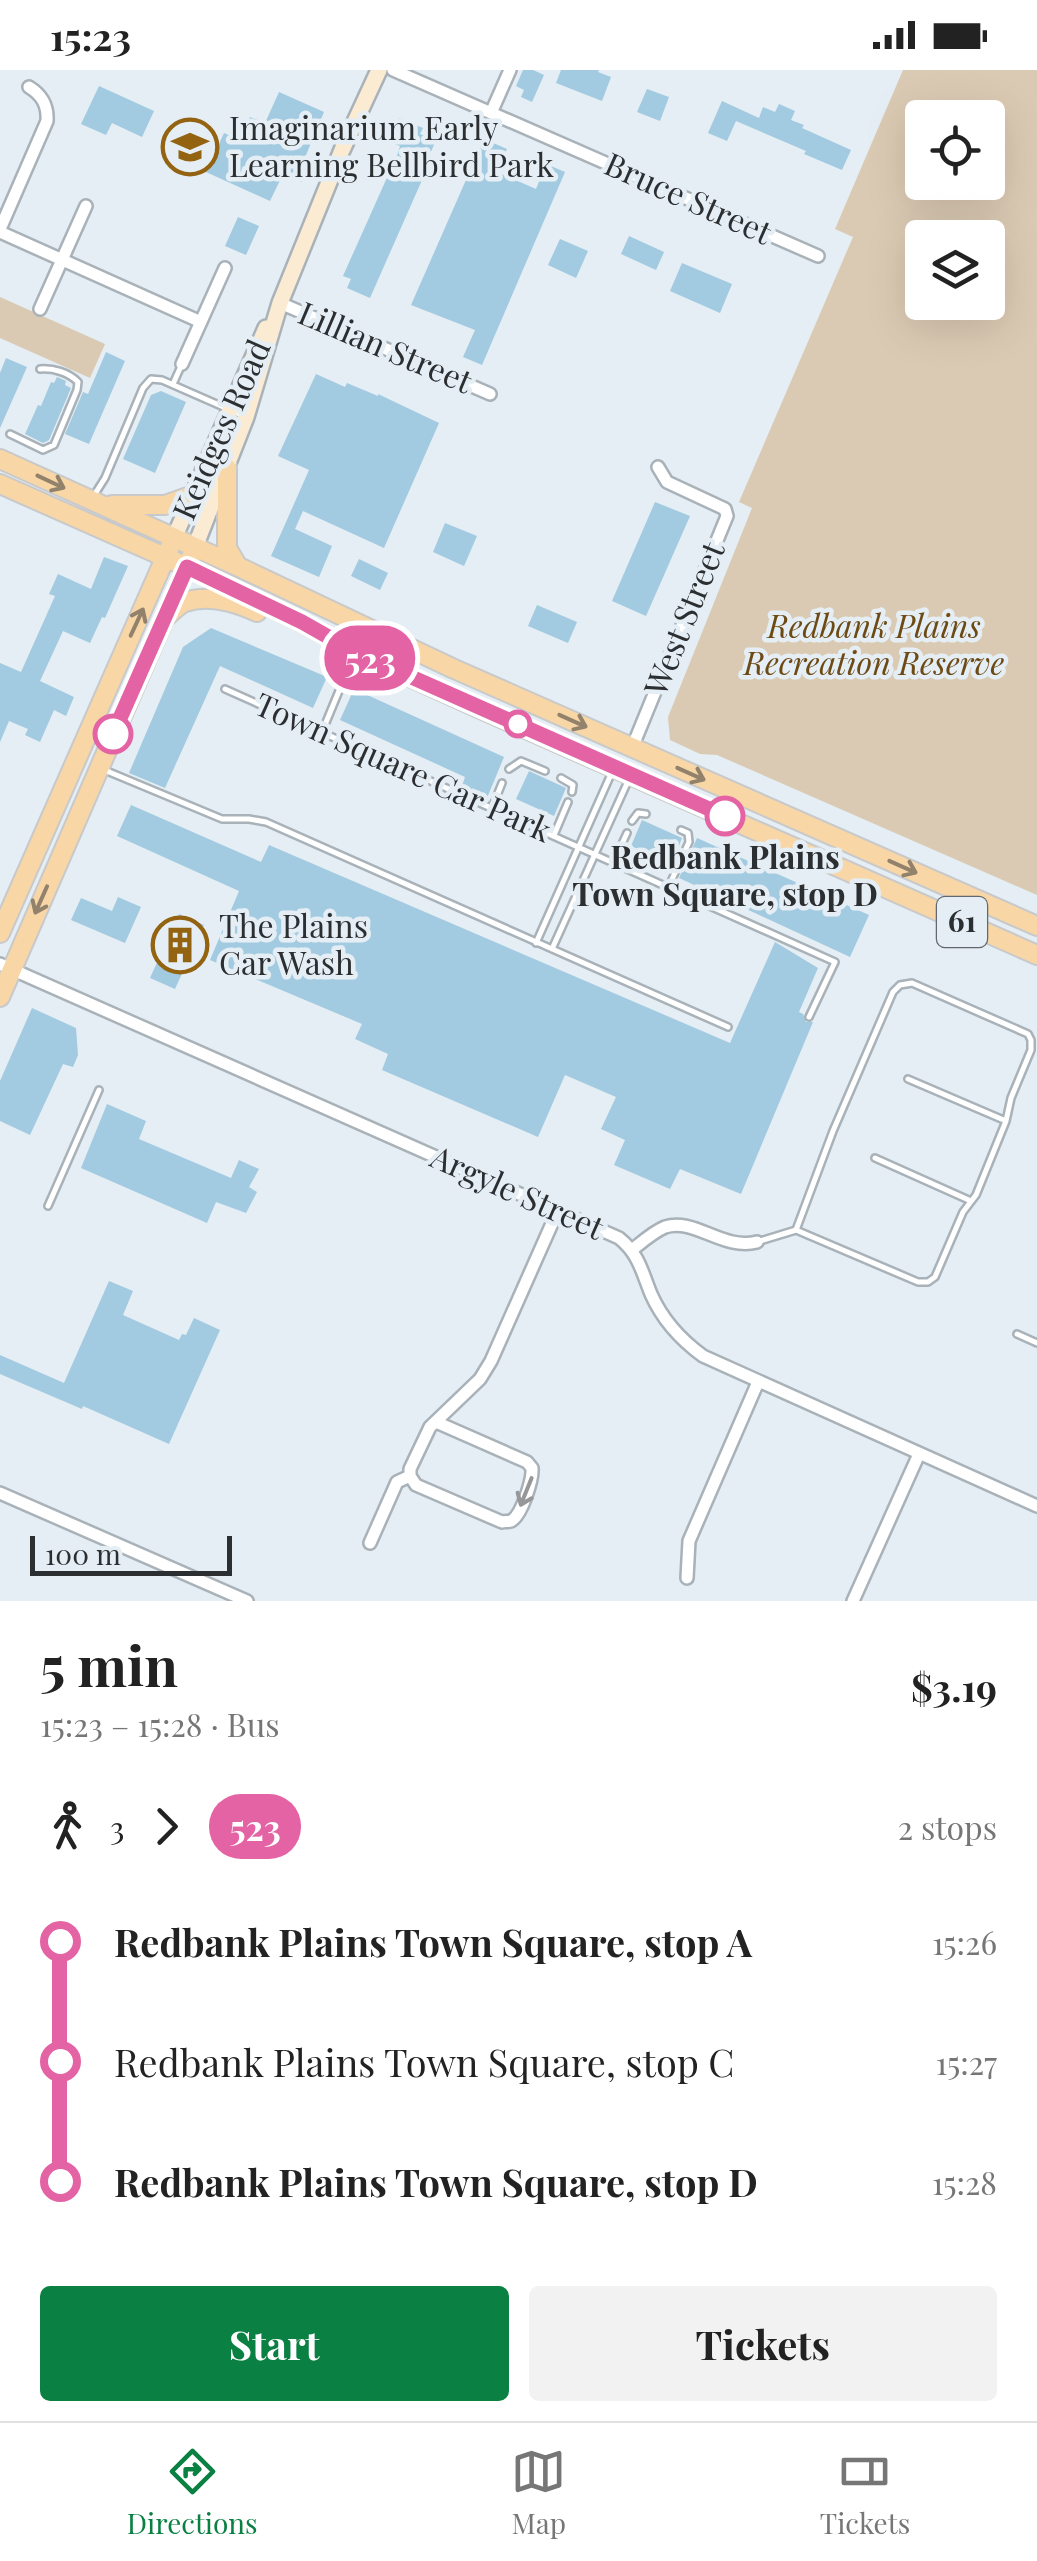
<!DOCTYPE html>
<html lang="en">
<head>
<meta charset="utf-8">
<style>
	:root { --surface:#fff; --page:#f2f2f2; --text:#222; --muted:#767676; --line:#e0e0e0; --accent:#0b8043 }
	body { margin:0; font-family:"Playfair Display",serif; background:var(--page); color:var(--text); height:100vh; display:flex; flex-direction:column; font-size:38px; white-space:nowrap }
	* { box-sizing:border-box; margin:0 }
	p { font-size:32px; color:var(--muted) }
	.icon { flex:none; width:55px; height:55px; fill:none; stroke:currentColor; stroke-width:2; stroke-linecap:round; stroke-linejoin:round }
	.map { position:relative; height:1531px; overflow:hidden }
	.drawer { display:flex; flex-direction:column; background:var(--surface); flex:1 }
	.drawer>* { flex:none }
	.badge { padding:0 20px; border-radius:32px; font-size:35px; line-height:65px }
	.buttons { position:absolute; left:905px; top:30px; display:grid; gap:20px }
	.buttons a { display:grid; place-items:center; width:100px; height:100px; border-radius:10px; background:var(--surface); box-shadow:0 10px 40px #0002; font-size:50px }
	.scale { position:absolute; left:30px; bottom:25px; width:202px; box-sizing:border-box; padding-left:10px; border:5px solid #2c2f32; border-top:0; font-size:28px; line-height:35px; white-space:nowrap; color:#2c2f32; -webkit-text-stroke:8px #e4eef4; paint-order:stroke }
	.map>.badge { position:absolute; translate:-50% -50%; box-shadow:0 0 0 5px #fff }
	.legs { display:flex; align-items:center; gap:15px; height:110px; padding:0 40px; font-size:32px }
	.legs p { margin-inline-start:auto }
	.overview { display:flex; align-items:center; justify-content:space-between; height:170px; padding:0 40px }
	h1 { font-size:55px; font-weight:700; line-height:75px }
	.primary-button { display:flex; gap:20px; margin-top:auto; padding:20px 40px }
	.primary-button a { flex:1; height:115px; border-radius:10px; background:var(--accent); color:#fff; font-size:40px; font-weight:700; line-height:115px; text-align:center }
	.primary-button a+a { background:var(--page); color:var(--text) }
	ul { padding:0 40px; list-style:none }
	li { display:flex; align-items:center; gap:35px; height:120px; font-size:38px }
	li i { display:grid; place-items:center; width:15px; height:100%; margin:0 12px; background:currentColor }
	li i::after { content:''; width:25px; height:25px; margin:-12px; border:8px solid; border-radius:50%; background:var(--surface) }
	li p { margin-inline-start:auto }
	li:first-child i { background:linear-gradient(#0000 50%,currentColor 0) }
	li:last-child i { background:linear-gradient(currentColor 50%,#0000 0) }
	.status { display:flex; justify-content:space-between; align-items:center; height:70px; padding:0 50px; background:var(--surface); direction:ltr }
	.status svg { height:28px; fill:currentColor }
	.dock { display:flex; justify-content:space-around; align-items:center; height:140px; border-top:2px solid var(--line); background:var(--surface); font-size:28px; color:var(--muted) }
	.dock a { display:grid; justify-items:center; gap:5px }
	.dock .on { color:var(--accent) }
	.map>svg:first-child { display:block }
	.green { fill:#dbcab3; fill-rule:evenodd }
	.building { fill:#a2cae0 }
	.lines { fill:none; stroke-linecap:round; stroke-linejoin:round }
	.lane-casing { stroke:#a8b2b8; stroke-width:10 }
	.street-casing { stroke:#a8b2b8; stroke-width:16 }
	.secondary-casing { stroke:#a8b2b8; stroke-width:20 }
	.primary-casing { stroke:#c8c9ca; stroke-width:22 }
	.lane { stroke:#fff; stroke-width:5 }
	.street { stroke:#fff; stroke-width:11 }
	.secondary { stroke:#fcebd3; stroke-width:15 }
	.primary { stroke:#f9d6a6; stroke-width:18 }
	.oneway { stroke:#92826c }
	.oneway2 { stroke:#969798 }
	.line-1-casing { stroke:#fff; stroke-width:22 }
	.line-1 { stroke:#e463a4; stroke-width:15 }
	.stop-1-dot { fill:#fff; stroke:#e463a4; stroke-width:5 }
	.labels { text-anchor:middle; stroke-width:9; stroke-linejoin:round; paint-order:stroke }
	.shield { fill:#e4eef4; stroke:#63686c; stroke-width:2.5 }
	.shield-label { font-size:30px; font-weight:bold; fill:#2c2f32 }
	.poi-label { font-size:32px; fill:#2c2f32; stroke:#e4eef4; text-anchor:start }
	.street-label { font-size:32px; fill:#2c2f32; stroke:#e4eef4 }
	.park-label { font-size:32px; font-style:italic; fill:#6d4a14; stroke:#e4eef4 }
	.stop-label { font-size:32px; font-weight:bold; fill:#2c2f32; stroke:#e4eef4 }
</style>
</head>
<body>
<div class="status"><b>15:23</b><svg viewBox="0 0 49 12"><path d="M0 12V9h3v3zM5 12V6h3v6zM10 12V3h3v9zM15 12V0h3v12zM26 1h20v11H26zM47 4h2v5h-2z"/></svg></div>
<div class="map">
<svg width="1037" height="1531" viewBox="0 0 1037 1531">
	<rect width="100%" height="100%" fill="#e4eef4"/>
	<path class="green" d="M903,0H1037V825L717,685L700,684L670,670L668,647L752,438L739,432L853,167L835,159ZM922,48H988V112H922ZM922,168H988V232H922Z
		M0,227L105,274L90,308L0,268Z"/>
	<path class="building" d="M523,0H533L544,5L532,32L521,27L524,20L516,16Z
		M561,0H599L598,2L611,7L602,31L556,13Z
		M99,16L154,41L142,67L112,53L106,65L81,54Z
		M647,19L669,27L660,51L637,42Z
		M279,22L324,42L301,97L308,100L302,112L283,104L270,131L206,102L224,63L240,70L250,47L265,53Z
		M722,31L759,48L763,37L775,42L779,34L795,41L791,50L804,55L802,58L851,80L842,100L804,84L806,81L736,51L727,71L708,63Z
		M399,48L423,58L420,64L436,70L423,100L426,101L370,228L347,218L351,209L343,206L398,83L400,76L389,72Z
		M484,69L507,79L497,102L536,119L546,94L565,102L482,295L463,287L475,260L411,235Z
		M238,147L259,156L246,185L225,176Z
		M629,166L664,182L656,200L621,184Z
		M560,169L588,181L576,208L548,195Z
		M682,193L732,214L720,243L670,221Z
		M106,282L125,291L89,374L65,364L83,322L88,324Z
		M6,288L27,297L0,358V303Z
		M316,304L345,317L347,313L378,326V324L439,353L384,478L303,441L295,459L332,476L319,507L271,486L309,400L278,386Z
		M57,307L66,311L65,315L71,318L49,370L43,373L25,364L38,335L41,336L51,312L54,313Z
		M161,321L186,332L155,403L123,389L151,325Z
		M655,432L690,446L646,546L612,531Z
		M445,453L477,466L464,496L433,482Z
		M104,487L128,496L105,548L102,547L90,573L63,561L40,611L74,627L66,646L54,640L40,672L25,665L28,659L9,651L0,672V593L21,602L55,526L49,524L58,504L91,519Z
		M359,489L388,503L380,520L351,506Z
		M537,535L577,552L568,573L528,556Z
		M211,558L327,607L313,638L220,596L165,718L129,703L183,577Z
		M354,619L504,687L487,728L462,716L465,707L340,650Z
		M529,701L566,718L554,746L516,729Z
		M131,735L261,792L269,775L730,973L775,872L818,898L799,942L803,944L806,952H813L741,1124L680,1099L670,1119L614,1095L625,1070L601,1059L616,1027L565,1005L538,1067L382,1000L388,984L355,969L362,954L210,890L239,821L117,766Z
		M642,750L682,768L672,794L631,776Z
		M697,768L869,845L850,887L679,808Z
		M118,827L141,837L125,873L71,850L81,828L112,841Z
		M179,844L204,855L175,919L150,908Z
		M32,938L76,958L78,985L73,997L63,994L30,1065L0,1051V1011Z
		M107,1034L146,1051L139,1069L231,1108L239,1090L259,1099L249,1117L257,1122L246,1143L216,1132L207,1153L81,1098Z
		M109,1211L133,1221L123,1245L179,1270L182,1264L186,1265L194,1248L220,1260L169,1374L83,1336L82,1339L0,1304V1285L64,1313Z"/>
	<g class="lines">
		<g class="lane-casing">
			<path id="lane" d="M173,314L182,294
				M10,364L43,380L54,375L77,320L78,312C68,302 53,298 40,299
				M93,427L105,408L143,318L151,309L162,310L244,346
				M225,619L835,892L809,947
				M322,662L353,587
				M102,699L222,749H249L266,752L728,957
				M509,699L521,691L545,701
				M561,708L573,715L572,722
				M492,738L502,713
				M632,751L638,743L646,744
				M554,765L568,732
				M614,791L627,763
				M669,816L689,772L688,763L681,760
				M536,873L612,702
				M552,879L629,709
				M908,1009L1006,1051
				M875,1088L971,1131
				M48,1136L99,1020
				M760,1171L796,1160L833,1061L893,922L900,915L912,913L1028,964L1031,970V980L1011,1028L1006,1051L976,1125L963,1142L935,1207L928,1212H918L796,1160
				M1017,1264L1037,1273"/>
		</g>
		<g class="street-casing">
			<path id="street" d="M393,0L818,186
				M491,43L510,0
				M0,159L47,51C48,35 42,25 29,17
				M0,162L201,252
				M280,233L490,324
				M40,239L86,136
				M182,294L225,198
				M632,678L727,446L725,439L667,412L658,397
				M0,894L619,1168C639,1184 642,1202 651,1224C662,1249 681,1270 703,1286L1037,1436
				M632,1180C642,1172 653,1162 665,1157C694,1147 723,1181 757,1172
				M410,1406V1399L430,1357L480,1309L491,1291L558,1140
				M410,1406L416,1415L502,1452C505,1451 508,1452 511,1451C522,1445 533,1409 532,1398L527,1392L436,1352
				M0,1423L247,1531
				M370,1473L397,1412L410,1406
				M687,1508L689,1471L758,1312
				M853,1531L919,1384"/>
		</g>
		<g class="secondary-casing">
			<path id="secondary" d="M174,468L266,258
				M195,477L246,347L280,233L342,80L379,0"/>
		</g>
		<g class="primary-casing">
			<path id="primary" d="M0,389L239,497L452,598L1037,856
				M227,398V478L237,495
				M0,414L203,504L302,552L355,582L474,636L1037,885
				M112,435H165L193,425
				M166,547C172,542 178,535 185,532C208,524 237,533 257,542
				M0,863L170,477
				M0,927L191,487"/>
		</g>
		<use href="#lane" class="lane"/>
		<use href="#street" class="street"/>
		<use href="#secondary" class="secondary"/>
		<use href="#primary" class="primary"/>
	</g>
	<defs><path id="oneway-shaft" d="M-6 0H5M1.5-3L5.5 0L1.5 3" fill="none" stroke-width="1.6" stroke-linecap="round" stroke-linejoin="round" transform="scale(2.5)"/></defs>
	<g class="oneway">
		<use href="#oneway-shaft" transform="translate(51 412) rotate(25)"/>
		<use href="#oneway-shaft" transform="translate(137 552) rotate(-65)"/>
		<use href="#oneway-shaft" transform="translate(573 651) rotate(24)"/>
		<use href="#oneway-shaft" transform="translate(691 704) rotate(24)"/>
		<use href="#oneway-shaft" transform="translate(903 797) rotate(24)"/>
		<use href="#oneway-shaft" transform="translate(41 830) rotate(114)"/>
	</g>
	<use class="oneway2" href="#oneway-shaft" transform="translate(526 1422) rotate(112)"/>
	<g class="lines">
		<g class="line-1-casing">
			<path id="line-1" d="M113,664L187,497L302,552L355,582L725,746"/>
		</g>
		<use href="#line-1" class="line-1"/>
	</g>
	<defs>
		<g id="school-ring" transform="scale(2.875)"><circle r="9.5" fill="#e4eef4" stroke="#936311" stroke-width="1.5"/><path d="M0-5L7-2L0 1L-7-2ZM-4 1L0 2.5L4 1V4Q0 6-4 4Z" fill="#936311"/></g>
		<g id="building-ring" transform="scale(2.875)"><circle r="9.5" fill="#e4eef4" stroke="#936311" stroke-width="1.5"/><path d="M-4-6H4V6H1V3H-1V6H-4ZM-2.5-4.3h1.7v1.8h-1.7ZM.8-4.3h1.7v1.8H.8ZM-2.5-1h1.7V.8h-1.7ZM.8-1h1.7V.8H.8Z" fill="#936311"/></g>
	</defs>
	<g fill-rule="evenodd">
		<use href="#school-ring" x="190" y="77"/>
		<use href="#building-ring" x="180" y="875"/>
	</g>
	<g class="stop-1-dot">
		<circle cx="518" cy="654" r="12"/>
		<circle cx="113" cy="664" r="18"/>
		<circle cx="725" cy="746" r="18"/>
	</g>
	<g class="labels">
		<rect class="shield" x="937" y="827" width="50" height="50" rx="8"/>
		<g class="shield-label">
			<text x="962" y="862">61</text>
		</g>
		<g class="poi-label">
			<text x="229" y="70">Imaginarium Early<tspan x="229" dy="37">Learning Bellbird Park</tspan></text>
			<text x="219" y="868">The Plains<tspan x="219" dy="37">Car Wash</tspan></text>
		</g>
		<g class="street-label">
			<text transform="translate(688 129) rotate(24)" y="11">Bruce Street</text>
			<text transform="translate(385 278) rotate(23)" y="11">Lillian Street</text>
			<text transform="translate(222 360) rotate(-66)" y="11">Keidges Road</text>
			<text transform="translate(685 549) rotate(-68)" y="11">West Street</text>
			<text transform="translate(403 698) rotate(24)" y="11">Town Square Car Park</text>
			<text transform="translate(517 1123) rotate(24)" y="11">Argyle Street</text>
		</g>
		<g class="park-label">
			<text x="874" y="568">Redbank Plains<tspan x="874" dy="37">Recreation Reserve</tspan></text>
		</g>
		<g class="stop-label">
			<text x="725" y="799">Redbank Plains<tspan x="725" dy="37">Town Square, stop D</tspan></text>
		</g>
	</g>
</svg>
<div class="buttons">
<a><svg class="icon" aria-label="locate" viewBox="0 0 24 24"><circle cx="12" cy="12" r="6"/><path d="M12 2v4M12 18v4M2 12h4M18 12h4"/></svg></a>
<a><svg class="icon" aria-label="layers" viewBox="0 0 24 24"><path d="M12 4l9 5-9 5-9-5zM3 14l9 5 9-5"/></svg></a>
</div>
<div class="scale">100 m</div>
<b class="badge" style="left:370px;top:588px;background:#e463a4;color:#fff">523</b>
</div>
<section class="drawer">
<div class="overview"><div><h1>5 min</h1><p>15:23 – 15:28 · Bus</p></div><b>$3.19</b></div>
<div class="legs"><svg class="icon" aria-label="walk" viewBox="0 0 24 24"><circle cx="13" cy="4" r="2"/><path d="M13 8l-2 6 4 7M11 14l-3 7M7 12l3-4h3l4 4"/></svg>3<svg class="icon" aria-label="forward" viewBox="0 0 24 24"><path d="M9 5l7 7-7 7"/></svg><b class="badge" style="background:#e463a4;color:#fff">523</b><p>2 stops</p></div>
<ul>
<li><i style="color:#e463a4"></i><b>Redbank Plains Town Square, stop A</b><p>15:26</p></li>
<li><i style="color:#e463a4"></i><span>Redbank Plains Town Square, stop C</span><p>15:27</p></li>
<li><i style="color:#e463a4"></i><b>Redbank Plains Town Square, stop D</b><p>15:28</p></li>
</ul>
<div class="primary-button"><a>Start</a><a>Tickets</a></div>
</section>
<nav class="dock">
<a class="on"><svg class="icon" aria-label="directions" viewBox="0 0 24 24"><path d="M12 3l9 9-9 9-9-9zM9 14v-3h6M13 9l2 2-2 2"/></svg>Directions</a>
<a><svg class="icon" aria-label="map" viewBox="0 0 24 24"><path d="M3 6l6-2 6 2 6-2v14l-6 2-6-2-6 2zM9 4v14M15 6v14"/></svg>Map</a>
<a><svg class="icon" aria-label="tickets" viewBox="0 0 24 24"><path d="M3 7h18v10H3zM15 7v10"/></svg>Tickets</a>
</nav>
</body>
</html>
